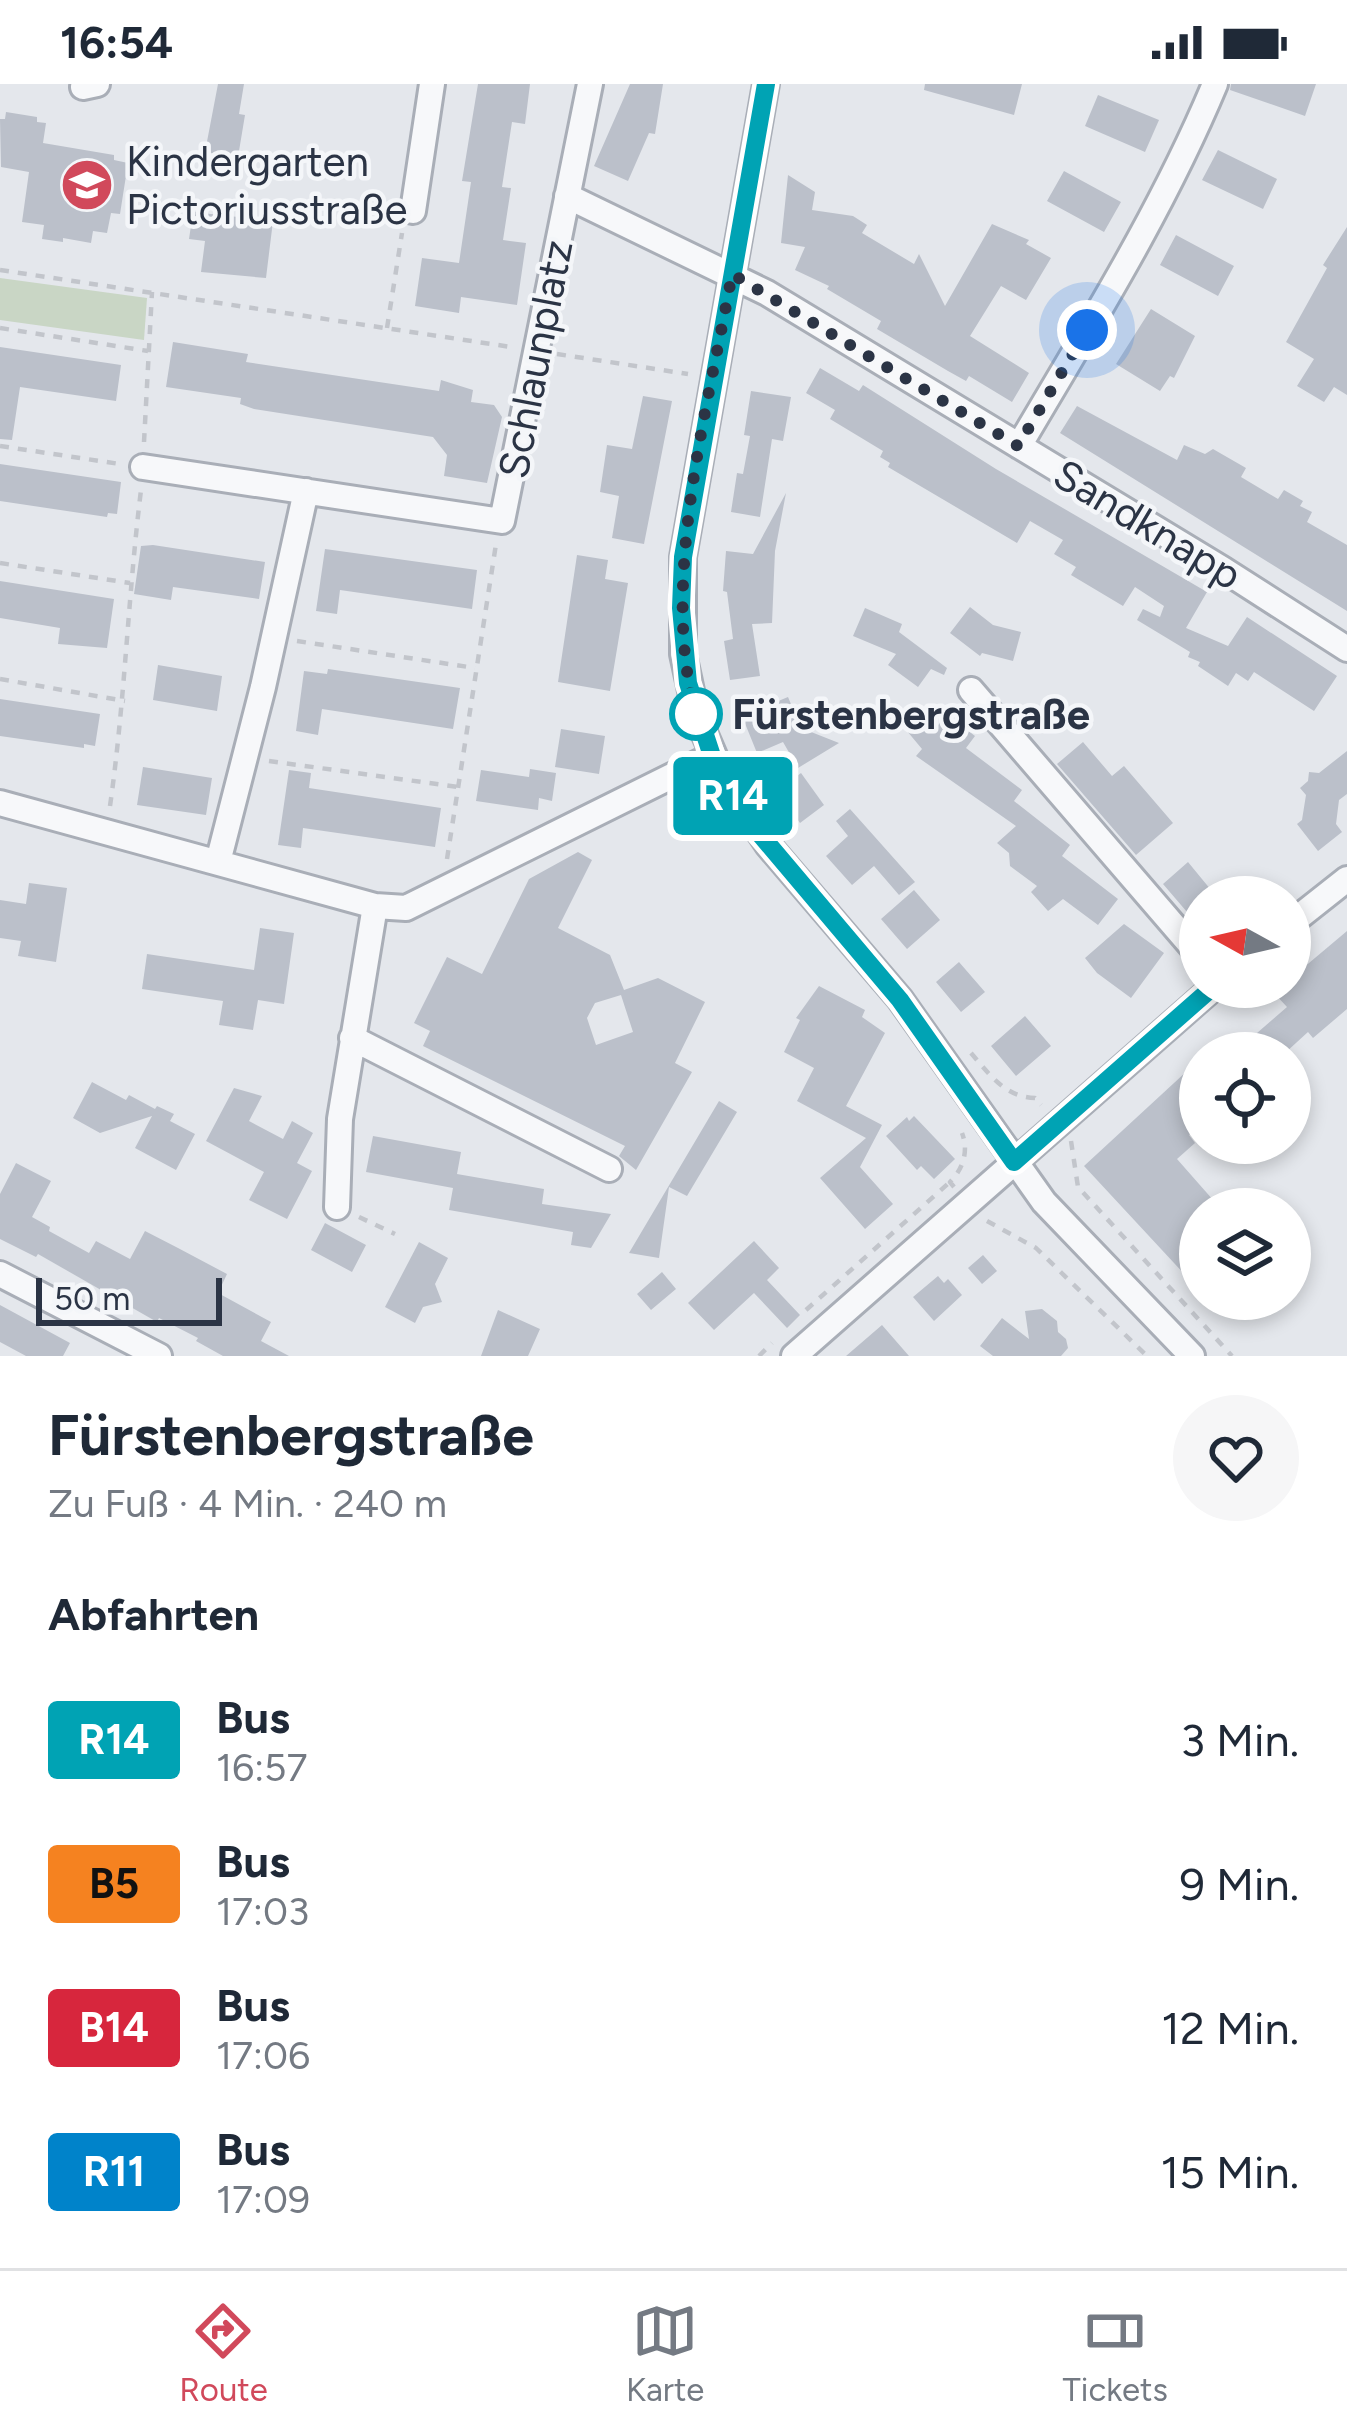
<!DOCTYPE html>
<html lang="de">
<head>
<meta charset="utf-8">
<style>
	:root { --surface:#fff; --page:#f6f6f7; --text:#1f2937; --muted:#747a83; --line:#e0e1e3; --accent:#d1495b }
	body { margin:0; font-family:Figtree,sans-serif; background:var(--page); color:var(--text); height:100vh; display:flex; flex-direction:column; font-size:45px; white-space:nowrap }
	* { box-sizing:border-box; margin:0 }
	p { font-size:39px; color:var(--muted) }
	.icon { flex:none; width:66px; height:66px; fill:none; stroke:currentColor; stroke-width:2; stroke-linecap:round; stroke-linejoin:round }
	.map { position:relative; height:1272px; overflow:hidden }
	.drawer { display:flex; flex-direction:column; background:var(--surface); flex:1 }
	.drawer>* { flex:none }
	.badge { padding:0 24px; border-radius:9px; font-size:42px; line-height:78px }
	.needle { width:78px; rotate:278deg }
	.controls { position:absolute; left:1179px; top:792px; display:grid; gap:24px }
	.controls a { display:grid; place-items:center; width:132px; height:132px; border-radius:50%; background:var(--surface); box-shadow:0 6px 18px #0003; font-size:60px }
	.scale { position:absolute; left:36px; bottom:30px; width:186px; box-sizing:border-box; padding-left:12px; border:6px solid #2b3445; border-top:0; font-size:33px; line-height:42px; white-space:nowrap; color:#2b3445; -webkit-text-stroke:9px #f4f6f9; paint-order:stroke }
	.you { position:absolute; width:60px; height:60px; margin:-30px; border:9px solid #fff; border-radius:50%; background:#1a73e8; box-shadow:0 0 0 18px #1a73e833 }
	.map>.badge { position:absolute; translate:-50% -50%; box-shadow:0 0 0 6px #fff }
	h2 { padding:0 48px; font-size:45px; line-height:108px }
	.round { display:grid; place-items:center; flex:none; width:126px; height:126px; border-radius:63px; background:var(--page) }
	.summary { display:flex; align-items:center; justify-content:space-between; height:204px; padding:0 48px }
	h1 { font-size:57px; font-weight:700; line-height:90px }
	ul { padding:0; list-style:none }
	li { display:flex; align-items:center; gap:36px; height:144px; padding:0 48px }
	li div { flex:1 }
	li b { display:block; font-size:45px }
	li em { font-style:normal }
	li .badge { min-width:132px; font-weight:700; text-align:center }
	.status { display:flex; justify-content:space-between; align-items:center; height:84px; padding:0 60px; background:var(--surface); direction:ltr }
	.status svg { height:33px; fill:currentColor }
	.dock { display:flex; justify-content:space-around; align-items:center; height:168px; border-top:3px solid var(--line); background:var(--surface); font-size:33px; color:var(--muted) }
	.dock a { display:grid; justify-items:center; gap:6px }
	.dock .selected { color:var(--accent) }
	.map>svg:first-child { display:block }
	.green { fill:#c9d6c5 }
	.building { fill:#bbc0ca; fill-rule:evenodd }
	.lines { fill:none; stroke-linecap:round; stroke-linejoin:round }
	.minor-casing { stroke:#a9aeb7; stroke-width:30 }
	.path { stroke:#c2c5cb; stroke-width:4.5; stroke-dasharray:9 9; stroke-linecap:butt }
	.minor { stroke:#f7f8fa; stroke-width:24 }
	.line-casing { stroke:#fff; stroke-width:27 }
	.line { stroke:#00a3b4; stroke-width:18 }
	.walk { stroke:#2b3445; stroke-width:12; stroke-dasharray:0 21.6 }
	.stop-dot { fill:#fff; stroke:#00a3b4; stroke-width:6 }
	.labels { text-anchor:middle; stroke-width:9; stroke-linejoin:round; paint-order:stroke }
	.poi-label { font-size:42px; fill:#2b3445; stroke:#f4f6f9; text-anchor:start }
	.street-label { font-size:42px; fill:#2b3445; stroke:#f4f6f9 }
	.stop-label { font-size:42px; font-weight:bold; fill:#2b3445; stroke:#f4f6f9; text-anchor:start }
</style>
</head>
<body>
<div class="status"><b>16:54</b><svg viewBox="0 0 49 12"><path d="M0 12V9h3v3zM5 12V6h3v6zM10 12V3h3v9zM15 12V0h3v12zM26 1h20v11H26zM47 4h2v5h-2z"/></svg></div>
<div class="map">
<svg width="1347" height="1272" viewBox="0 0 1347 1272">
	<rect width="100%" height="100%" fill="#e4e7ec"/>
	<path class="green" d="M0,194L147,214L144,256L0,236Z"/>
	<path class="building" d="M218,0H244L239,30L245,31L238,73L205,68Z
		M478,0H530L525,40L512,38L502,103L511,104L503,156L526,159L517,221L461,213L459,229L415,222L422,174L459,179L471,98L462,97Z
		M630,0H663L655,50L649,49L628,97L594,82Z
		M925,0H1022L1014,31L924,6Z
		M1231,0H1316L1305,32L1230,6Z
		M1098,11L1159,36L1145,68L1085,42Z
		M6,28L37,33V38L46,39L43,59L114,71V76L128,79L120,130L111,129L107,149L93,147L91,159L63,154V158L42,155L44,141L22,138L29,88L1,83L0,35H5Z
		M1218,66L1277,95L1263,125L1202,96Z
		M1064,87L1121,118L1104,148L1047,117Z
		M788,91L815,108L812,126L853,132L867,141L862,149L914,180L919,170L945,222L992,140L1029,156L1026,160L1051,174L1026,216L1001,202L970,252L1029,289L1012,318L969,292L966,297L948,287L877,245L881,237L827,205L829,202L795,186L805,163L781,159Z
		M193,128L273,137L266,194L201,188L205,157L189,155Z
		M1347,143V311L1334,303L1324,318L1297,302L1314,275L1286,258L1327,184L1323,181Z
		M1176,151L1234,182L1218,212L1160,181Z
		M1151,225L1195,252L1174,294L1170,292L1160,307L1116,280Z
		M173,258L248,270L246,278L439,307L441,296L473,306L471,318L494,321L502,333L487,399L444,392L447,371L433,353L254,325L240,320L241,314L166,303Z
		M0,263L121,281L116,317L20,303L12,356L0,355Z
		M820,284L859,307L863,301L996,385L1207,508L1186,544L1228,562L1247,533L1337,592L1314,627L1254,588L1248,597L1236,589L1228,602L1198,582L1200,578L1188,573L1190,568L1137,536L1143,525L1160,533L1164,522L1135,503L1123,522L1071,491L1076,483L1054,470L1063,456L1030,437L1017,459L888,383L890,379L880,373L883,367L830,335L835,326L806,309Z
		M751,307L791,313L783,357L772,355L760,433L731,428L737,389L743,390L750,352L744,351Z
		M643,312L672,317L644,460L612,454L619,412L600,408L607,361L632,365Z
		M1077,322L1177,376L1184,361L1205,370L1213,365L1246,384L1241,393L1278,415L1284,406L1303,417L1300,422L1312,428L1307,438L1347,461V527L1060,349Z
		M0,380L121,398L117,430L108,429L107,433L0,417Z
		M786,409L775,467L772,539L752,540L760,592L730,596L724,557L733,555L727,508L723,507L726,467L753,470Z
		M153,461L265,478L259,515L173,503L171,516L134,510L141,462Z
		M325,465L477,486L472,525L340,506L337,530L316,527Z
		M577,471L608,476L605,495L628,499L610,607L558,598Z
		M0,497L114,515L107,564L58,560L60,544L0,534Z
		M970,523L993,541L1021,548L1013,577L982,569L980,572L950,549Z
		M865,524L902,540L899,548L947,584L944,591L931,585L918,603L888,581L896,570L853,552Z
		M158,581L222,592L217,627L153,616Z
		M328,585L460,604L453,645L322,625L318,651L296,647L304,587L327,590Z
		M788,613L801,644L839,659L798,684L783,658L757,669L742,632Z
		M0,615L100,630L95,662L84,660V664L0,652Z
		M946,630L975,652L966,664L1022,706L1014,717L1070,761L1062,772L1118,815L1098,841L1063,815L1048,827L1031,808L1037,802L1010,782L1009,769L997,759L1016,742L916,672L922,665L907,647L922,634L936,644Z
		M561,645L605,652L599,690L555,683Z
		M1083,658L1112,692L1124,682L1173,739L1136,771L1057,680Z
		M1347,667V710L1339,716L1336,740L1342,748L1318,767L1297,740L1302,736L1306,711L1300,704L1308,697L1309,688L1319,689Z
		M143,683L212,694L206,731L137,721Z
		M530,685L556,689L552,717L539,714L538,726L476,717L481,686L529,693Z
		M289,686L311,689L309,704L441,724L435,763L303,744L301,764L278,761Z
		M801,689L824,721L800,739L777,707Z
		M850,725L915,798L899,811L874,782L852,801L826,772L848,752L836,737Z
		M578,768L592,776L558,844L610,871L624,906L658,894L705,918L675,979L692,988L636,1086L619,1072L625,1062L423,962L430,947L414,939L447,873L482,890L529,795ZM621,911L633,948L596,961L587,934L595,919Z
		M1188,778L1211,806L1187,828L1163,800Z
		M29,799L67,804L56,878L18,872L21,857L0,854V816L26,820Z
		M914,806L940,836L907,865L881,835Z
		M1124,840L1164,869L1131,914L1097,889L1085,874Z
		M260,844L294,849L284,920L258,916L253,946L219,941L223,917L142,905L147,870L254,886Z
		M1347,847V925L1313,954L1308,948L1285,969H1234L1287,923L1274,909L1281,903H1290V895Z
		M959,878L985,908L961,928L936,898Z
		M819,902L865,926L862,933L885,949L846,1022L882,1041L860,1083L893,1120L865,1145L820,1094L866,1054L797,1017L814,984L784,968L800,936L796,934Z
		M1025,932L1051,962L1016,992L991,962Z
		M1200,975V1042L1189,1051L1195,1059L1177,1075L1221,1125H1200V1207L1084,1082Z
		M92,998L126,1016L129,1011L155,1025L157,1022L174,1030L170,1037L195,1050L176,1086L135,1064L152,1032L100,1049L73,1034Z
		M234,1004L262,1012L249,1037L283,1055L292,1037L313,1049L297,1079L312,1087L287,1135L249,1116L264,1088L206,1057Z
		M719,1017L737,1028L687,1112L669,1103L659,1174L629,1169Z
		M914,1032L955,1075L934,1095L921,1082L917,1086L886,1052L907,1033L909,1037Z
		M373,1052L461,1068L457,1090L544,1105L542,1120L611,1130L591,1164L571,1161L573,1148L449,1126L453,1104L366,1088Z
		M16,1079L51,1097L32,1133L50,1143L49,1147L89,1169L96,1157L130,1175L145,1147L178,1164L227,1190L218,1209L271,1238L261,1257L289,1272H223L196,1257L198,1254L159,1234L157,1238L38,1170L36,1173L0,1155V1110Z
		M325,1139L366,1161L352,1188L311,1166Z
		M754,1157L779,1184L767,1196L800,1231L787,1244L754,1209L714,1246L688,1219Z
		M419,1158L448,1174L435,1200L442,1218L423,1223L415,1239L385,1223Z
		M983,1171L997,1187L982,1200L968,1184Z
		M662,1188L676,1205L651,1226L637,1210Z
		M938,1192L944,1199L948,1195L962,1211L934,1237L913,1213Z
		M0,1221L70,1259L63,1272H26L0,1258Z
		M1042,1225L1057,1237L1058,1248L1066,1255L1068,1264L1061,1272H993L980,1262L1002,1234L1029,1255L1025,1227Z
		M498,1226L540,1245L528,1272H481Z
		M882,1241L909,1272H846Z"/>
	<g class="lines">
		<g class="minor-casing">
			<path id="minor" d="M766,0L683,473V570L696,630L724,695L768,761L900,915L1044,1118L1192,1272
				M83,3L97,0
				M567,112L767,209L1224,486L1347,565
				M413,127L432,0
				M1019,362C1089,243 1162,127 1215,0
				M143,383L502,437L590,0
				M971,606L1200,872
				M0,719L375,822L406,824L712,672
				M218,778L263,603L306,407
				M1290,840L1347,795
				M352,954L609,1085
				M337,1123L340,1035L375,822
				M0,1190L159,1272
				M794,1272L1214,903"/>
		</g>
		<path class="path" d="M0,186L511,263
			M0,244L148,267
			M387,244L402,149
			M557,270L688,290
			M144,358L152,208
			M0,362L120,380
			M0,479L130,499
			M297,557L475,584
			M0,595L125,617
			M269,677L458,703
			M110,722C125,617 128,511 141,406
			M447,775L496,460
			M971,969C990,991 1005,1013 1035,1014L1041,1021
			M1071,1057L1078,1103L1232,1272
			M954,1103L950,1098C963,1085 969,1067 962,1049
			M359,1133L395,1150
			M987,1137L1036,1164L1147,1272
			M806,1226L950,1098
			M759,1272L772,1259"/>
		<use href="#minor" class="minor"/>
	</g>
	<g class="lines">
		<g class="line-casing">
			<path id="line" d="M766,0L683,473L681,524L688,599L712,672L748,736L900,916L1014,1078L1213,903"/>
		</g>
		<use href="#line" class="line"/>
		<path class="walk" d="M696,630C659,500 708,324 732,190L1018,362L1087,246"/>
	</g>
	<defs>
		<g id="school-disc" transform="scale(2.7)"><circle r="9.5" fill="#d1495b" stroke="#f4f6f9"/><path d="M0-5L7-2L0 1L-7-2ZM-4 1L0 2.5L4 1V4Q0 6-4 4Z" fill="#fff"/></g>
	</defs>
	<g fill-rule="evenodd">
		<use href="#school-disc" x="87" y="101"/>
	</g>
	<circle class="stop-dot" cx="696" cy="630" r="24"/>
	<g class="labels">
		<g class="poi-label">
			<text x="126" y="92">Kindergarten<tspan x="126" dy="48">Pictoriusstraße</tspan></text>
		</g>
		<g class="street-label">
			<text transform="translate(535 275) rotate(-79)" y="15">Schlaunplatz</text>
			<text transform="translate(1148 440) rotate(31)" y="15">Sandknapp</text>
		</g>
		<g class="stop-label">
			<text x="732" y="645">Fürstenbergstraße</text>
		</g>
	</g>
</svg>
<div class="controls">
<a><svg class="needle" viewBox="-14 -14 28 28"><path d="M0-13l5 13h-10z" fill="#e53935"/><path d="M0 13l5-13h-10z" fill="#747a83"/></svg></a>
<a><svg class="icon" aria-label="locate" viewBox="0 0 24 24"><circle cx="12" cy="12" r="6"/><path d="M12 2v4M12 18v4M2 12h4M18 12h4"/></svg></a>
<a><svg class="icon" aria-label="layers" viewBox="0 0 24 24"><path d="M12 4l9 5-9 5-9-5zM3 14l9 5 9-5"/></svg></a>
</div>
<div class="scale">50 m</div>
<div class="you" style="left:1087px;top:246px"></div>
<b class="badge" style="left:733px;top:712px;background:#00a3b4;color:#fff">R14</b>
</div>
<section class="drawer">
<div class="summary"><div><h1>Fürstenbergstraße</h1><p>Zu Fuß · 4 Min. · 240 m</p></div><a class="round"><svg class="icon" aria-label="heart" viewBox="0 0 24 24"><path d="M12 20l-8-8c-3-5 5-10 8-4 3-6 11-1 8 4z"/></svg></a></div>
<h2>Abfahrten</h2>
<ul>
<li><span class="badge" style="background:#00a3b4;color:#fff">R14</span><div><b>Bus</b><p>16:57</p></div><em>3 Min.</em></li>
<li><span class="badge" style="background:#f58220;color:#111">B5</span><div><b>Bus</b><p>17:03</p></div><em>9 Min.</em></li>
<li><span class="badge" style="background:#d7263d;color:#fff">B14</span><div><b>Bus</b><p>17:06</p></div><em>12 Min.</em></li>
<li><span class="badge" style="background:#0083ca;color:#fff">R11</span><div><b>Bus</b><p>17:09</p></div><em>15 Min.</em></li>
</ul>
</section>
<nav class="dock">
<a class="selected"><svg class="icon" aria-label="directions" viewBox="0 0 24 24"><path d="M12 3l9 9-9 9-9-9zM9 14v-3h6M13 9l2 2-2 2"/></svg>Route</a>
<a><svg class="icon" aria-label="map" viewBox="0 0 24 24"><path d="M3 6l6-2 6 2 6-2v14l-6 2-6-2-6 2zM9 4v14M15 6v14"/></svg>Karte</a>
<a><svg class="icon" aria-label="tickets" viewBox="0 0 24 24"><path d="M3 7h18v10H3zM15 7v10"/></svg>Tickets</a>
</nav>
</body>
</html>
